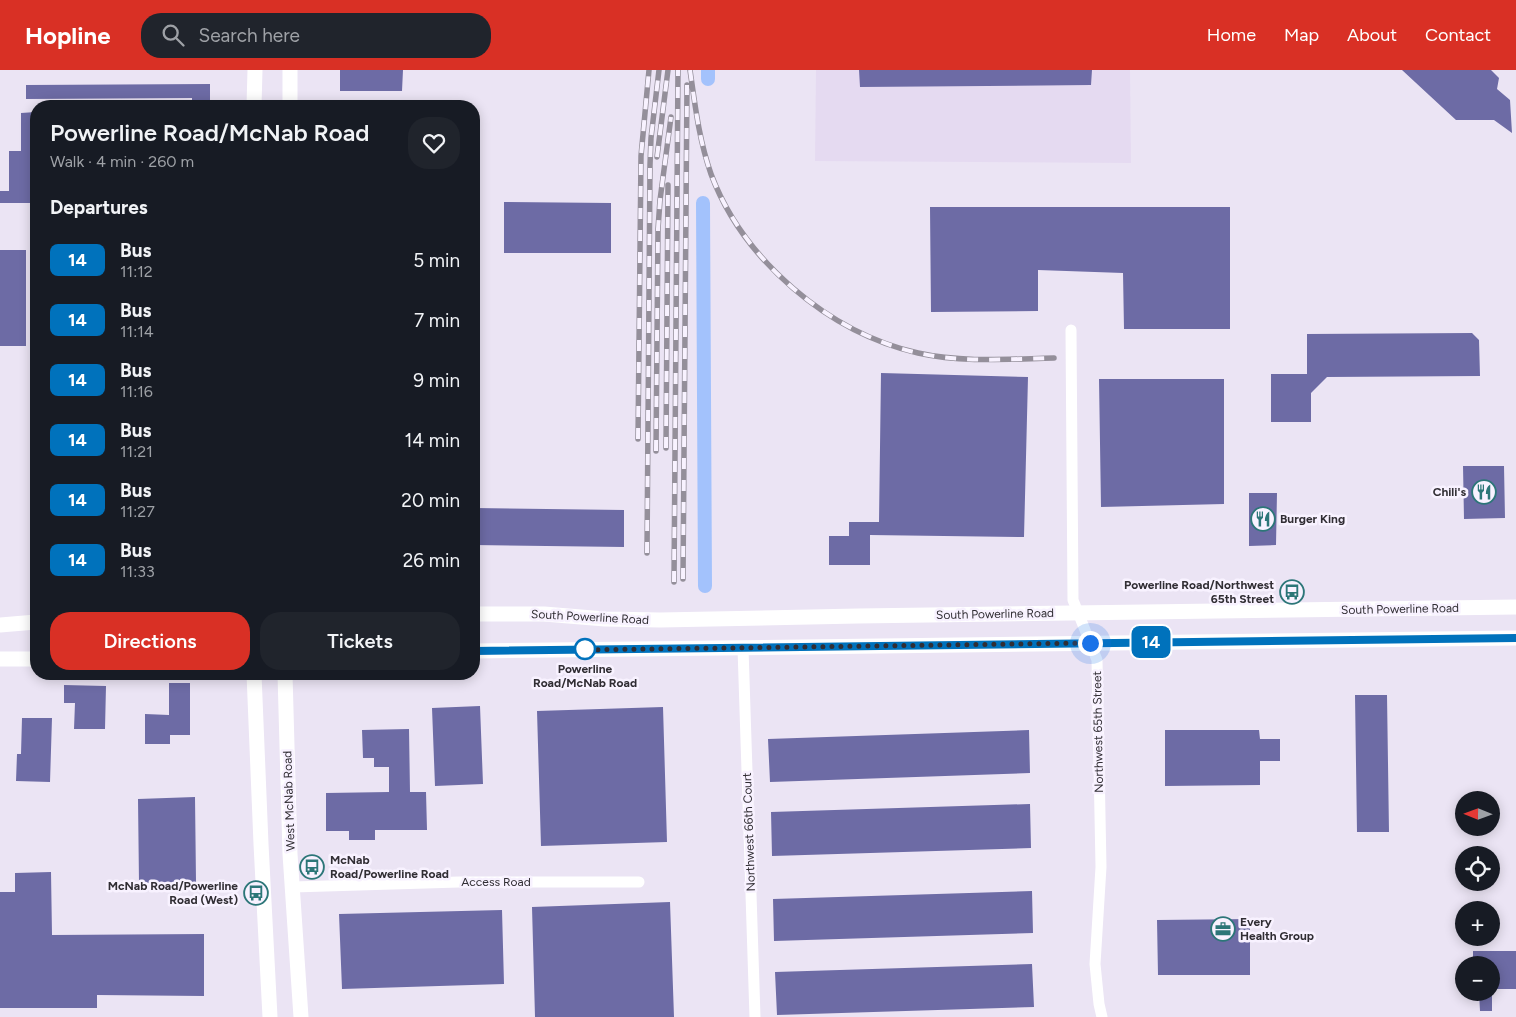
<!DOCTYPE html>
<html lang="en">
<head>
<meta charset="utf-8">
<style>
	:root { --surface:#171b24; --page:#20242c; --text:#f1f3f6; --muted:#9ea1a6; --accent:#d93025 }
	body { margin:0; font-family:Figtree,sans-serif; background:var(--page); color:var(--text); height:100vh; display:flex; flex-direction:column; font-size:19px; white-space:nowrap }
	* { box-sizing:border-box; margin:0 }
	p { font-size:16px; color:var(--muted) }
	.icon { flex:none; width:28px; height:28px; fill:none; stroke:currentColor; stroke-width:2; stroke-linecap:round; stroke-linejoin:round }
	.map { position:relative; flex:1; overflow:hidden }
	.panel { position:absolute; left:30px; top:30px; width:450px; height:580px; display:flex; flex-direction:column; background:var(--surface); border-radius:20px; box-shadow:0 2px 12px #0003 }
	.panel>* { flex:none }
	.badge { padding:0 10px; border-radius:8px; font-size:18px; line-height:32px }
	.needle { width:32px; rotate:271deg }
	.fabs { position:absolute; left:1455px; top:721px; display:grid; gap:10px }
	.fabs a { display:grid; place-items:center; width:45px; height:45px; border-radius:50%; background:var(--surface); box-shadow:0 2px 12px #0003; font-size:25px }
	.you { position:absolute; width:25px; height:25px; margin:-12px; border:4px solid #fff; border-radius:50%; background:#1a73e8; box-shadow:0 0 0 8px #1a73e833 }
	.map>.badge { position:absolute; translate:-50% -50%; box-shadow:0 0 0 2px #fff }
	h2 { padding:0 20px; font-size:19px; line-height:45px }
	.round { display:grid; place-items:center; flex:none; width:52px; height:52px; border-radius:20px; background:var(--page) }
	.overview { display:flex; align-items:center; justify-content:space-between; height:85px; padding:0 20px }
	h1 { font-size:24px; font-weight:600; line-height:38px }
	.cta { display:flex; gap:10px; margin-top:auto; padding:10px 20px }
	.cta a { flex:1; height:58px; border-radius:20px; background:var(--accent); color:#fff; font-size:20px; font-weight:600; line-height:58px; text-align:center }
	.cta a+a { background:var(--page); color:var(--text) }
	ul { padding:0; list-style:none }
	li { display:flex; align-items:center; gap:15px; height:60px; padding:0 20px }
	li div { flex:1 }
	li b { display:block; font-size:19px }
	li em { font-style:normal }
	li .badge { min-width:55px; font-weight:700; text-align:center }
	header { display:flex; align-items:center; gap:30px; box-sizing:border-box; height:70px; padding:0 25px; background:var(--accent); color:#fff }
	header strong { font-size:24px }
	nav { display:flex; gap:28px; margin-inline-start:auto; font-size:18px }
	.search { width:350px; height:45px; background:var(--page); display:flex; align-items:center; gap:12px; box-sizing:border-box; padding:0 18px; border-radius:20px; color:var(--muted); font-size:19px }
	.map>svg:first-child { display:block }
	.built { fill:#e5daf1 }
	.lines { fill:none; stroke-linecap:round; stroke-linejoin:round }
	.canal { stroke:#a3c2fc; stroke-width:14 }
	.building { fill:#6d6ba5 }
	.street { stroke:#fff; stroke-width:11 }
	.secondary { stroke:#fff; stroke-width:15 }
	.rail-casing { stroke:#948f9a; stroke-width:5.5 }
	.rail { stroke:#f8f2ff; stroke-width:4; stroke-dasharray:11; stroke-linecap:butt }
	.line-casing { stroke:#fff; stroke-width:11 }
	.line { stroke:#0072bc; stroke-width:8 }
	.walk { stroke:#312e34; stroke-width:5; stroke-dasharray:0 9 }
	.stop-dot { fill:#fff; stroke:#0072bc; stroke-width:2.5 }
	.labels { text-anchor:middle; stroke-width:5; stroke-linejoin:round; paint-order:stroke }
	.poi-label { font-size:12px; font-weight:bold; fill:#312e34; stroke:#f8f2ff; text-anchor:end }
	.street-label { font-size:12px; fill:#312e34; stroke:#f8f2ff }
	.stop-label { font-size:12px; font-weight:bold; fill:#312e34; stroke:#f8f2ff }
</style>
</head>
<body>
<header>
<strong>Hopline</strong>
<div class="search"><svg class="icon" aria-label="search" viewBox="0 0 24 24"><circle cx="10" cy="10" r="6"/><path d="M15 15l6 6"/></svg>Search here</div>
<nav><a>Home</a><a>Map</a><a>About</a><a>Contact</a></nav>
</header>
<div class="map">
<svg width="1516" height="947" viewBox="0 0 1516 947">
	<rect width="100%" height="100%" fill="#ebe4f4"/>
	<path class="built" d="M816,0H1130L1131,93L815,91Z"/>
	<g class="lines">
		<path class="canal" d="M708,9V0
			M703,133L705,516"/>
	</g>
	<path class="building" d="M340,0H403L402,21H340Z
		M859,0H1092L1091,15L860,17Z
		M1402,0H1491L1499,8L1497,19L1510,30L1512,63L1494,50H1456Z
		M210,14V36H192V28L26,29V15Z
		M36,42V133H0V121H9V81H21V43Z
		M504,132L611,133V183H504Z
		M930,137H1230V259H1124L1123,203L1038,200V241L931,242Z
		M0,180H26V276H0Z
		M1472,263L1479,270L1480,306L1327,307L1311,323V352H1271V304H1307V264Z
		M881,303L1028,307L1024,467L870,465V495H829V466H849V452H879Z
		M1099,309H1224V434L1101,437Z
		M1463,396H1504L1505,448L1464,449Z
		M1249,423H1277L1276,475L1249,476Z
		M474,438L624,440V477L474,475Z
		M169,613H190V665H170V674H145V644L169,645Z
		M64,615L106,616L105,659H74L75,633H64Z
		M1355,625H1387L1389,762H1357Z
		M480,636L483,714L435,716L432,638Z
		M663,637L667,772L541,776L537,641Z
		M22,648H52L50,712L16,711L17,684H21Z
		M409,659L410,722H426L427,760H375V770H349V761H326V723L389,722V697H374V688H363L362,660Z
		M1029,660L1030,703L770,712L768,669Z
		M1165,660H1259L1260,669H1280V691H1260V715L1165,716Z
		M195,727L196,812L139,813L138,729Z
		M1030,734L1031,778L772,786L771,742Z
		M51,802L52,865L204,864V926L97,925V938H0V822H15V803Z
		M1032,821L1033,863L774,871L773,829Z
		M670,832L674,947H535L532,837Z
		M502,840L504,914L342,919L339,844Z
		M1250,849V905H1158L1157,850Z
		M1473,881H1516V919H1491V895H1473Z
		M1032,894L1034,937L777,945L775,902Z
		M1479,922H1492V941H1480Z"/>
	<g class="lines">
		<path class="street" d="M1071,260L1073,530L1097,590L1101,797L1095,894L1099,934L1102,947
			M743,578L755,947
			M293,817L459,812H639"/>
		<path class="secondary" d="M254,36L255,0
			M290,36V0
			M474,544H544L605,549L660,550L858,546L1516,537
			M0,555L36,552
			M474,581L1516,568
			M0,589H36
			M254,604L261,774L270,947
			M285,604L290,784L301,947"/>
		<g class="rail-casing">
			<path id="rail" d="M690,0C695,35 699,70 711,104C743,190 829,263 918,283C963,293 1010,289 1054,288
				M657,87L668,0
				M638,369L641,86L649,0
				M666,378L668,115
				M656,381L658,159L660,130L671,47
				M647,483L650,95L651,68L659,0
				M683,509L687,15
				M674,512L678,0"/>
		</g>
		<use href="#rail" class="rail"/>
	</g>
	<g class="lines">
		<g class="line-casing">
			<path id="line" d="M474,581L1516,568"/>
		</g>
		<use href="#line" class="line"/>
		<path class="walk" d="M585,579L578,580L1090,573"/>
	</g>
	<defs>
		<g id="restaurant-ring" transform="scale(1.25)"><circle r="9.5" fill="#f8f2ff" stroke="#2c7678" stroke-width="1.5"/><path d="M-5-6h1v4h1v-4h1v4h1v-4h1v5L-1.5 .5V6h-2V.5L-5-1ZM5-6V6H3V1.5H1.5Q1.5-4 5-6Z" fill="#2c7678"/></g>
		<g id="bus-ring" transform="scale(1.25)"><circle r="9.5" fill="#f8f2ff" stroke="#2c7678" stroke-width="1.5"/><path d="M-5-6H5V4H4V6H2V4H-2V6H-4V4H-5ZM-3.5-4V0h7V-4ZM-3.5 1.2v1.5H-2V1.2ZM2 1.2v1.5H3.5V1.2Z" fill="#2c7678"/></g>
		<g id="office-ring" transform="scale(1.25)"><circle r="9.5" fill="#f8f2ff" stroke="#2c7678" stroke-width="1.5"/><path d="M-6-3h4V-5.5h4V-3h4V5H-6ZM-1-4.5V-3h2v-1.5ZM-6 0V1H6V0Z" fill="#2c7678"/></g>
	</defs>
	<g fill-rule="evenodd">
		<use href="#restaurant-ring" x="1484" y="422"/>
		<use href="#restaurant-ring" x="1263" y="449"/>
		<use href="#bus-ring" x="1292" y="522"/>
		<use href="#bus-ring" x="312" y="797"/>
		<use href="#bus-ring" x="256" y="823"/>
		<use href="#office-ring" x="1223" y="859"/>
	</g>
	<circle class="stop-dot" cx="585" cy="579" r="10"/>
	<g class="labels">
		<g class="poi-label">
			<text x="1466" y="426">Chili's</text>
			<text x="1280" y="453" text-anchor="start">Burger King</text>
			<text x="1274" y="519">Powerline Road/Northwest<tspan x="1274" dy="14">65th Street</tspan></text>
			<text x="330" y="794" text-anchor="start">McNab<tspan x="330" dy="14">Road/Powerline Road</tspan></text>
			<text x="238" y="820">McNab Road/Powerline<tspan x="238" dy="14">Road (West)</tspan></text>
			<text x="1240" y="856" text-anchor="start">Every<tspan x="1240" dy="14">Health Group</tspan></text>
		</g>
		<g class="street-label">
			<text transform="translate(1400 539) rotate(-1)" y="4">South Powerline Road</text>
			<text transform="translate(995 544) rotate(-1)" y="4">South Powerline Road</text>
			<text transform="translate(590 547) rotate(3)" y="4">South Powerline Road</text>
			<text transform="translate(1098 662) rotate(-91)" y="4">Northwest 65th Street</text>
			<text transform="translate(289 731) rotate(-92)" y="4">West McNab Road</text>
			<text transform="translate(749 762) rotate(-92)" y="4">Northwest 66th Court</text>
			<text x="496" y="816">Access Road</text>
		</g>
		<g class="stop-label">
			<text x="585" y="603">Powerline<tspan x="585" dy="14">Road/McNab Road</tspan></text>
		</g>
	</g>
</svg>
<div class="fabs">
<a><svg class="needle" viewBox="-14 -14 28 28"><path d="M0-13l5 13h-10z" fill="#e53935"/><path d="M0 13l5-13h-10z" fill="#9ea1a6"/></svg></a>
<a><svg class="icon" aria-label="locate" viewBox="0 0 24 24"><circle cx="12" cy="12" r="6"/><path d="M12 2v4M12 18v4M2 12h4M18 12h4"/></svg></a>
<a>+</a>
<a>−</a>
</div>
<div class="you" style="left:1090px;top:573px"></div>
<b class="badge" style="left:1151px;top:572px;background:#0072bc;color:#fff">14</b>
<section class="panel">
<div class="overview"><div><h1>Powerline Road/McNab Road</h1><p>Walk · 4 min · 260 m</p></div><a class="round"><svg class="icon" aria-label="heart" viewBox="0 0 24 24"><path d="M12 20l-8-8c-3-5 5-10 8-4 3-6 11-1 8 4z"/></svg></a></div>
<h2>Departures</h2>
<ul>
<li><span class="badge" style="background:#0072bc;color:#fff">14</span><div><b>Bus</b><p>11:12</p></div><em>5 min</em></li>
<li><span class="badge" style="background:#0072bc;color:#fff">14</span><div><b>Bus</b><p>11:14</p></div><em>7 min</em></li>
<li><span class="badge" style="background:#0072bc;color:#fff">14</span><div><b>Bus</b><p>11:16</p></div><em>9 min</em></li>
<li><span class="badge" style="background:#0072bc;color:#fff">14</span><div><b>Bus</b><p>11:21</p></div><em>14 min</em></li>
<li><span class="badge" style="background:#0072bc;color:#fff">14</span><div><b>Bus</b><p>11:27</p></div><em>20 min</em></li>
<li><span class="badge" style="background:#0072bc;color:#fff">14</span><div><b>Bus</b><p>11:33</p></div><em>26 min</em></li>
</ul>
<div class="cta"><a>Directions</a><a>Tickets</a></div>
</section>
</div>
</body>
</html>
